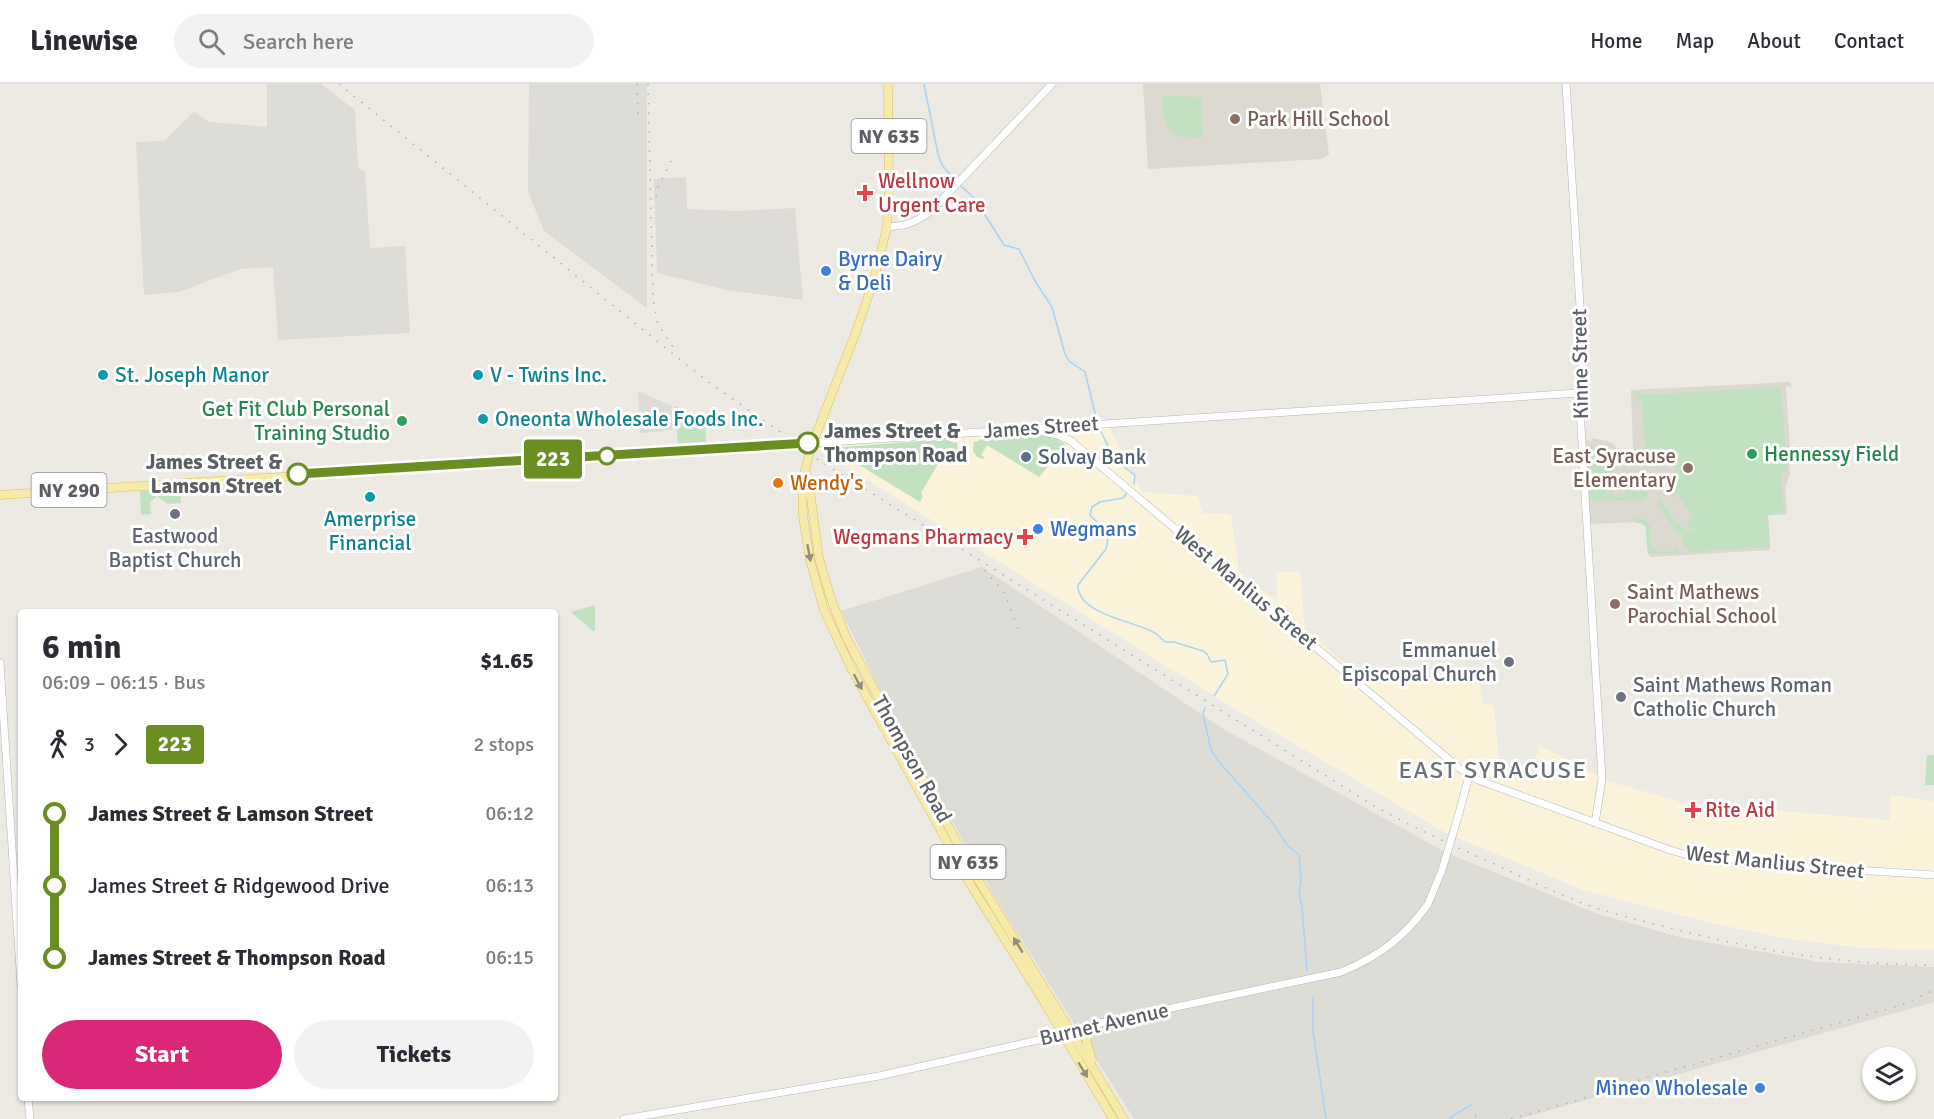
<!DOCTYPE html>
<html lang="en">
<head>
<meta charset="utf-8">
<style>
	:root { --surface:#fff; --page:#f2f2f3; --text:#2b2b33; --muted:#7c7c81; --line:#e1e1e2; --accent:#db2777 }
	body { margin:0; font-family:Signika,sans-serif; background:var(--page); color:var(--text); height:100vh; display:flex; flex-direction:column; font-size:22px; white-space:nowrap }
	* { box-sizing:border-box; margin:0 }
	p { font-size:20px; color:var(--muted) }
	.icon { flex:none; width:33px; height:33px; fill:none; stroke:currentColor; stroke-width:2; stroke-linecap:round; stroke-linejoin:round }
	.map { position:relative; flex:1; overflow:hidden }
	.details { position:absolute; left:18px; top:525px; width:540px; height:492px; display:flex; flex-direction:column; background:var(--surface); border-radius:6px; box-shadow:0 2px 4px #0004 }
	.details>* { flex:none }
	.badge { padding:0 12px; border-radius:4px; font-size:21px; line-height:39px }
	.controls { position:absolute; left:1862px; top:963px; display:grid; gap:12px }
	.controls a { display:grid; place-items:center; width:54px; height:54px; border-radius:50%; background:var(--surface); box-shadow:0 2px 4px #0004; font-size:30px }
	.map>.badge { position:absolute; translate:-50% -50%; box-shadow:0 0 0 3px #fff }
	.legs { display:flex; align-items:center; gap:9px; height:66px; padding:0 24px; font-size:20px }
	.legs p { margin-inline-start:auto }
	.overview { display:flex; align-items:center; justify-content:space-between; height:102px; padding:0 24px }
	h1 { font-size:33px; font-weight:700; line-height:45px }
	.button { display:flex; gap:12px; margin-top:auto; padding:12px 24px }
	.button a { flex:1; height:69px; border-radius:36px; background:var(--accent); color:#fff; font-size:24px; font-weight:700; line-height:69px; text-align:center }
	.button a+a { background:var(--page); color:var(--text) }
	ul { padding:0 24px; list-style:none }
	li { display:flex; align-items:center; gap:21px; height:72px; font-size:22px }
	li i { display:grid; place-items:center; width:9px; height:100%; margin:0 8px; background:currentColor }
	li i::after { content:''; width:15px; height:15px; margin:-8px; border:4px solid; border-radius:50%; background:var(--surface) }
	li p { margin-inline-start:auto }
	li:first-child i { background:linear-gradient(#0000 50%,currentColor 0) }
	li:last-child i { background:linear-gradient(currentColor 50%,#0000 0) }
	header { display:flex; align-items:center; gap:36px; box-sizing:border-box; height:84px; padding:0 30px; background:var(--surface); border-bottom:2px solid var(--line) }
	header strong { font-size:28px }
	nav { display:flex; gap:33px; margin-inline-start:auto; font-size:21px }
	.search { width:420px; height:54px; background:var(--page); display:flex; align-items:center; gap:15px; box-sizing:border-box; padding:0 21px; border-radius:33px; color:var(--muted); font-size:22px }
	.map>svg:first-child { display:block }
	.commercial { fill:#faf2d9 }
	.industrial { fill:#dedcd7 }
	.education { fill:#dcd9d1 }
	.green { fill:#c1e1c1 }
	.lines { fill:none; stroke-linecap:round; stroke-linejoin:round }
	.stream { stroke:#a8d4f6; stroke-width:1.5 }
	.secondary-casing { stroke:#b4b7bb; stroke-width:8 }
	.primary-casing { stroke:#e3bf64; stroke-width:9 }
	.secondary { stroke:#fff; stroke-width:7 }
	.primary { stroke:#f7ebac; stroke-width:8 }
	.rail { stroke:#b1b2b2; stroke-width:1.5; stroke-dasharray:1.5 8; stroke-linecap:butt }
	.secondary-bridge-casing { stroke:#b4b7bb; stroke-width:8; stroke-linecap:butt }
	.secondary-bridge { stroke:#fff; stroke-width:7 }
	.oneway { fill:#928f7c }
	.line-1-casing { stroke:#fff; stroke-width:14 }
	.line-1 { stroke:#6b8e23; stroke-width:9 }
	.education-dot { fill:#8d6e63; stroke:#fff; stroke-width:2 }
	.health-dot { fill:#e0444e; stroke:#fff; stroke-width:2 }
	.shop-dot { fill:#3f7fe0; stroke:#fff; stroke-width:2 }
	.culture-dot { fill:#0f9aa8; stroke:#fff; stroke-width:2 }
	.leisure-dot { fill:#2e9e5b; stroke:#fff; stroke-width:2 }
	.stop-1-dot { fill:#fff; stroke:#6b8e23; stroke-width:3 }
	.service-dot { fill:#5c6f8a; stroke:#fff; stroke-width:2 }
	.food-dot { fill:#e8710a; stroke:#fff; stroke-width:2 }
	.worship-dot { fill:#6b7280; stroke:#fff; stroke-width:2 }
	.labels { text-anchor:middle; stroke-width:6; stroke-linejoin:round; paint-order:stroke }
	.shield { fill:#fff; stroke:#8c8e91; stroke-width:1.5 }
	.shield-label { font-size:20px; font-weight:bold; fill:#5b5e62 }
	.education-label { font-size:21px; fill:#785e54; stroke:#fff; text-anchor:start }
	.health-label { font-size:21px; fill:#be3a42; stroke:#fff; text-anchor:start }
	.shop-label { font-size:21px; fill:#366cbe; stroke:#fff; text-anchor:start }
	.street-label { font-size:21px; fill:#5b5e62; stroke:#fff }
	.culture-label { font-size:21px; fill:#0d838f; stroke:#fff; text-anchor:start }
	.leisure-label { font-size:21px; fill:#27864d; stroke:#fff; text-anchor:end }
	.stop-label { font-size:21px; font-weight:bold; fill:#5b5e62; stroke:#fff; text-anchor:start }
	.service-label { font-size:21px; fill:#4e5e75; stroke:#fff; text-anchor:start }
	.food-label { font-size:21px; fill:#c56008; stroke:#fff; text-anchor:start }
	.worship-label { font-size:21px; fill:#5b616d; stroke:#fff }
	.quarter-label { font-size:24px; letter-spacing:1.5px; fill:#6c7074; stroke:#fff }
</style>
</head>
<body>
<header>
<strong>Linewise</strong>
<div class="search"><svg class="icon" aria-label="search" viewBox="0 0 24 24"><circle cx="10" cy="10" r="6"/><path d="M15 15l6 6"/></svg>Search here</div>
<nav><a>Home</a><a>Map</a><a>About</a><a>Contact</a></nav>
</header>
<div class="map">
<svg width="1934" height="1035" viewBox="0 0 1934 1035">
	<rect width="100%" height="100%" fill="#eceae2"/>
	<path class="commercial" d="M1107,339L1142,408L1198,412L1203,429L1231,430L1239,488L1277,517V489L1300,487L1305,545L1370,600L1466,592L1480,602L1483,620L1494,621L1499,680L1532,690L1539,661L1608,697L1684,719L1889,736L1891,711L1934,717V866L1861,864L1784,854L1715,840L1583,806L1446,749L1235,625L816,364Z"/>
	<path class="industrial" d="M267,0H321L355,26L358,84L365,87L370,164L405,162L410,249L278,256L273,183L241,185L178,208L144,211L136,58L164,57L194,28L209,38L267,43Z
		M529,0H647V224L544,147L528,108Z
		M686,93L687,125L736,127L795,124L803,216L727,206L657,189L654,95Z
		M638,307L672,322L673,346L640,349Z
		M982,483L1225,646L1447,769L1595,829L1683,854L1820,878L1934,883V918L1519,1035H1134L996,815L892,630L841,527Z"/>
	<path class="education" d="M1143,0H1320L1329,70L1322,75L1148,85Z
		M1790,298L1792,302L1786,303L1791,379L1789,380L1790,390L1785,404L1787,430L1768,431L1770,466L1650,473L1648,444L1638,438L1589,440L1584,354L1591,357L1593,354L1613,359L1616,364L1633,367L1631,306Z"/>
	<path class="green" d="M1162,12L1198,13L1202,16L1203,53C1168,55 1163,46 1162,12Z
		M1781,303L1787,387H1781L1784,430L1768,431L1770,463L1689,468L1680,453L1687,448L1697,445H1691L1687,438L1693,434L1673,403L1676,401L1674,374L1672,372L1646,373L1642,318L1637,317L1636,308L1639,307V311Z
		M674,322L705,338L706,358L678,359Z
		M1042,351L1054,353L1066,361L1039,393L987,361L981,371L985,373L983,375L977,373L973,367L974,357L976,358L984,354Z
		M945,355L955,359L957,358L959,373L955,377L939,378L921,409L923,412L920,418L848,374L834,369L820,367L831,364Z
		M1587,362L1596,363L1612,379V407L1606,409L1600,417H1593L1590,414Z
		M1625,404H1632L1636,408L1646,407L1648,412L1642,416L1603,417L1607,410L1611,409L1615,413H1623L1625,410Z
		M180,405L181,419L168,420L158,413V406Z
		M156,406V413L150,418L151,430L141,431L140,407Z
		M1658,412L1676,439L1678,438L1682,444L1686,443L1685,447L1679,451L1659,422Z
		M1635,433L1645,436L1652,445L1650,448L1652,465H1655L1656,468L1674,467L1677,463L1679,469L1648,470L1645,439H1636Z
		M595,521V546L593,547L571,528Z
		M1927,671H1934V701H1925Z"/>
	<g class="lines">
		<path class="stream" d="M924,0L938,70L942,81L955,96
			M961,102L975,115L1004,161L1019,165L1035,197L1052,223L1065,270L1069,277L1085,288L1096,333
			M1099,344L1115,376L1135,391L1134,400
			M1126,410L1123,414L1100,418L1092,423L1090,431L1100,441L1108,455L1106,465L1078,501C1077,531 1136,537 1155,549C1158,551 1162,555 1165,558H1174L1203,567L1207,570L1211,578L1225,576L1228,590L1214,612
			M1205,624L1203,629L1211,666L1220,679L1272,738L1287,761L1299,771L1301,796L1299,810L1302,823L1307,886
			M1313,913V947L1326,1035
			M1475,1030L1476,1034
			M1448,1035L1471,1021"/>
		<g class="secondary-casing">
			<path id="secondary" d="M1566,0L1583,270L1579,309L1602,695L1595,739
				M887,143C904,142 915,139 930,128L1052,0
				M1028,345L1058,351L1071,357L1459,684L1478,696L1670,766L1684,770L1793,782L1934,791
				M813,359L1579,309
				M0,579L21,901
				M1458,733L1469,692
				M28,1014L30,1035
				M624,1035L879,992L1047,954L1096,940L1341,888C1378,873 1405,853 1428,820"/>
		</g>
		<g class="primary-casing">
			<path id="primary" d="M888,0L889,99L887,143L875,192L856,248L812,361L802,398L803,432L810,476L824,526L851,584L972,803L1044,918L1113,1035
				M806,389L809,399L819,474L831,515L847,555L971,784L1124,1035
				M0,411L813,359
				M1092,976L1086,955L1096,940"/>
		</g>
		<use href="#secondary" class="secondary"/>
		<use href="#primary" class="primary"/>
		<path class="rail" d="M339,0L673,270L714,302L786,352
			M637,0L638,36
			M648,0L653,216L658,240L674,265
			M656,113L658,103L671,77
			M817,375L1376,723C1416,745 1458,764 1499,782C1526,795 1554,808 1582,819C1612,830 1643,837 1674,845C1759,867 1846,881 1934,881
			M985,486L1005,510L1020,550
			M1511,1035L1613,1006L1645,994L1902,921L1934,906"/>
		<g class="secondary-bridge-casing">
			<path id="secondary-bridge" d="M1428,820L1442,786L1458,733"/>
		</g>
		<use href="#secondary-bridge" class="secondary-bridge"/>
	</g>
	<defs><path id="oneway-solid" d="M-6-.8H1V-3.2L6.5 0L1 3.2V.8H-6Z" transform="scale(1.5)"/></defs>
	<g class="oneway">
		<use href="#oneway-solid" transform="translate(809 469) rotate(79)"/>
		<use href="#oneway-solid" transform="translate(858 598) rotate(62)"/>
		<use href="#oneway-solid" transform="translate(1018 861) rotate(-121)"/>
		<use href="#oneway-solid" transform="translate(1083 986) rotate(59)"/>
	</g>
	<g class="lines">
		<g class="line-1-casing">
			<path id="line-1" d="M298,390L808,359"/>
		</g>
		<use href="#line-1" class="line-1"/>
	</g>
	<g class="education-dot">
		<circle cx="1235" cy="35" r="6"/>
		<circle cx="1688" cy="384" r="6"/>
		<circle cx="1615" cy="520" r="6"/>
	</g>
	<g class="health-dot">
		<path d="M862 100h6v6h6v6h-6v6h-6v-6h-6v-6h6z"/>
		<path d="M1022 444h6v6h6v6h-6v6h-6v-6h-6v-6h6z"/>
		<path d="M1690 717h6v6h6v6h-6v6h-6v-6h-6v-6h6z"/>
	</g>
	<g class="shop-dot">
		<circle cx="826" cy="187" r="6"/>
		<circle cx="1038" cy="445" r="6"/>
		<circle cx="1760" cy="1004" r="6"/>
	</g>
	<g class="culture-dot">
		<circle cx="103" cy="291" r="6"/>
		<circle cx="478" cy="291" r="6"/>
		<circle cx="483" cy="335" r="6"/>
		<circle cx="370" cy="413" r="6"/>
	</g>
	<g class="leisure-dot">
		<circle cx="402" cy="337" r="6"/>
		<circle cx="1752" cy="370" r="6"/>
	</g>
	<g class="stop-1-dot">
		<circle cx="808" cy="359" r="10"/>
		<circle cx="607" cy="372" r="8"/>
		<circle cx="298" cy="390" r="10"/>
	</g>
	<circle class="service-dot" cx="1026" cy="373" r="6"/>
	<circle class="food-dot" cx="778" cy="399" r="6"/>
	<g class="worship-dot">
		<circle cx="175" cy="430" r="6"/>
		<circle cx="1509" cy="578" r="6"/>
		<circle cx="1621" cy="613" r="6"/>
	</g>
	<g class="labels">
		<g class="shield">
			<rect x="851.5" y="35" width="75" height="34" rx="4.5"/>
			<rect x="31.5" y="389" width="75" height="34" rx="4.5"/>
			<rect x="930.5" y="761" width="75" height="34" rx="4.5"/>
		</g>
		<g class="shield-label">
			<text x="889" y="59">NY 635</text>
			<text x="69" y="413">NY 290</text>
			<text x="968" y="785">NY 635</text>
		</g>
		<g class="education-label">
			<text x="1247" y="42">Park Hill School</text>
			<text x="1676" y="379" text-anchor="end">East Syracuse<tspan x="1676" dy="24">Elementary</tspan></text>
			<text x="1627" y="515">Saint Mathews<tspan x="1627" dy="24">Parochial School</tspan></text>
		</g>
		<g class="health-label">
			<text x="878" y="104">Wellnow<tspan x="878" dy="24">Urgent Care</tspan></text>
			<text x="1013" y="460" text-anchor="end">Wegmans Pharmacy</text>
			<text x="1705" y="733">Rite Aid</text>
		</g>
		<g class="shop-label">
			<text x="838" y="182">Byrne Dairy<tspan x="838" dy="24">&amp; Deli</tspan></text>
			<text x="1050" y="452">Wegmans</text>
			<text x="1748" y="1011" text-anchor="end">Mineo Wholesale</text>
		</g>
		<g class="street-label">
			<text transform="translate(1580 280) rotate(-91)" y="7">Kinne Street</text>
			<text transform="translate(1041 343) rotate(-4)" y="7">James Street</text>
			<text transform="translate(1246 504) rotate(40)" y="7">West Manlius Street</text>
			<text transform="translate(912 675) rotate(61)" y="7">Thompson Road</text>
			<text transform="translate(1775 778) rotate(6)" y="7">West Manlius Street</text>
			<text transform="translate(1104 940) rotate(-13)" y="7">Burnet Avenue</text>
		</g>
		<g class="culture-label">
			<text x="115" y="298">St. Joseph Manor</text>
			<text x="490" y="298">V - Twins Inc.</text>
			<text x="495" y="342">Oneonta Wholesale Foods Inc.</text>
			<text x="370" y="442" text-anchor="middle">Amerprise<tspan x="370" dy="24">Financial</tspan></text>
		</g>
		<g class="leisure-label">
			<text x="390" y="332">Get Fit Club Personal<tspan x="390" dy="24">Training Studio</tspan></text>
			<text x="1764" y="377" text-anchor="start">Hennessy Field</text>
		</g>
		<g class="stop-label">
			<text x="824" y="354">James Street &amp;<tspan x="824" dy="24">Thompson Road</tspan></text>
			<text x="282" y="385" text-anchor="end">James Street &amp;<tspan x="282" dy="24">Lamson Street</tspan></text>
		</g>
		<g class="service-label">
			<text x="1038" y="380">Solvay Bank</text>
		</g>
		<g class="food-label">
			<text x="790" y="406">Wendy's</text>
		</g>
		<g class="worship-label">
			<text x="175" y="459">Eastwood<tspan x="175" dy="24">Baptist Church</tspan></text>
			<text x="1497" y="573" text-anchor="end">Emmanuel<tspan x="1497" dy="24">Episcopal Church</tspan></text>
			<text x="1633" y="608" text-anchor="start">Saint Mathews Roman<tspan x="1633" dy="24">Catholic Church</tspan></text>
		</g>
		<g class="quarter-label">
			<text x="1493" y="694">EAST SYRACUSE</text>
		</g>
	</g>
</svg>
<div class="controls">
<a><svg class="icon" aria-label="layers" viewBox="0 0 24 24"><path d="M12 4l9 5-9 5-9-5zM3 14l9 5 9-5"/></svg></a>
</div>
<b class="badge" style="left:553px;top:375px;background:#6b8e23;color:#fff">223</b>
<section class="details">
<div class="overview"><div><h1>6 min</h1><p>06:09 – 06:15 · Bus</p></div><b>$1.65</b></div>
<div class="legs"><svg class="icon" aria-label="walk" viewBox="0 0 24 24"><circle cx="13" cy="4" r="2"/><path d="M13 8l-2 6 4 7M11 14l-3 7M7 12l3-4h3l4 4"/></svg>3<svg class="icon" aria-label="forward" viewBox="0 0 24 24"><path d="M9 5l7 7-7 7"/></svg><b class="badge" style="background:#6b8e23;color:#fff">223</b><p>2 stops</p></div>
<ul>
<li><i style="color:#6b8e23"></i><b>James Street &amp; Lamson Street</b><p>06:12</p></li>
<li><i style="color:#6b8e23"></i><span>James Street &amp; Ridgewood Drive</span><p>06:13</p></li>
<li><i style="color:#6b8e23"></i><b>James Street &amp; Thompson Road</b><p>06:15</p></li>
</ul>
<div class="button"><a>Start</a><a>Tickets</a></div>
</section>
</div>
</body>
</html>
